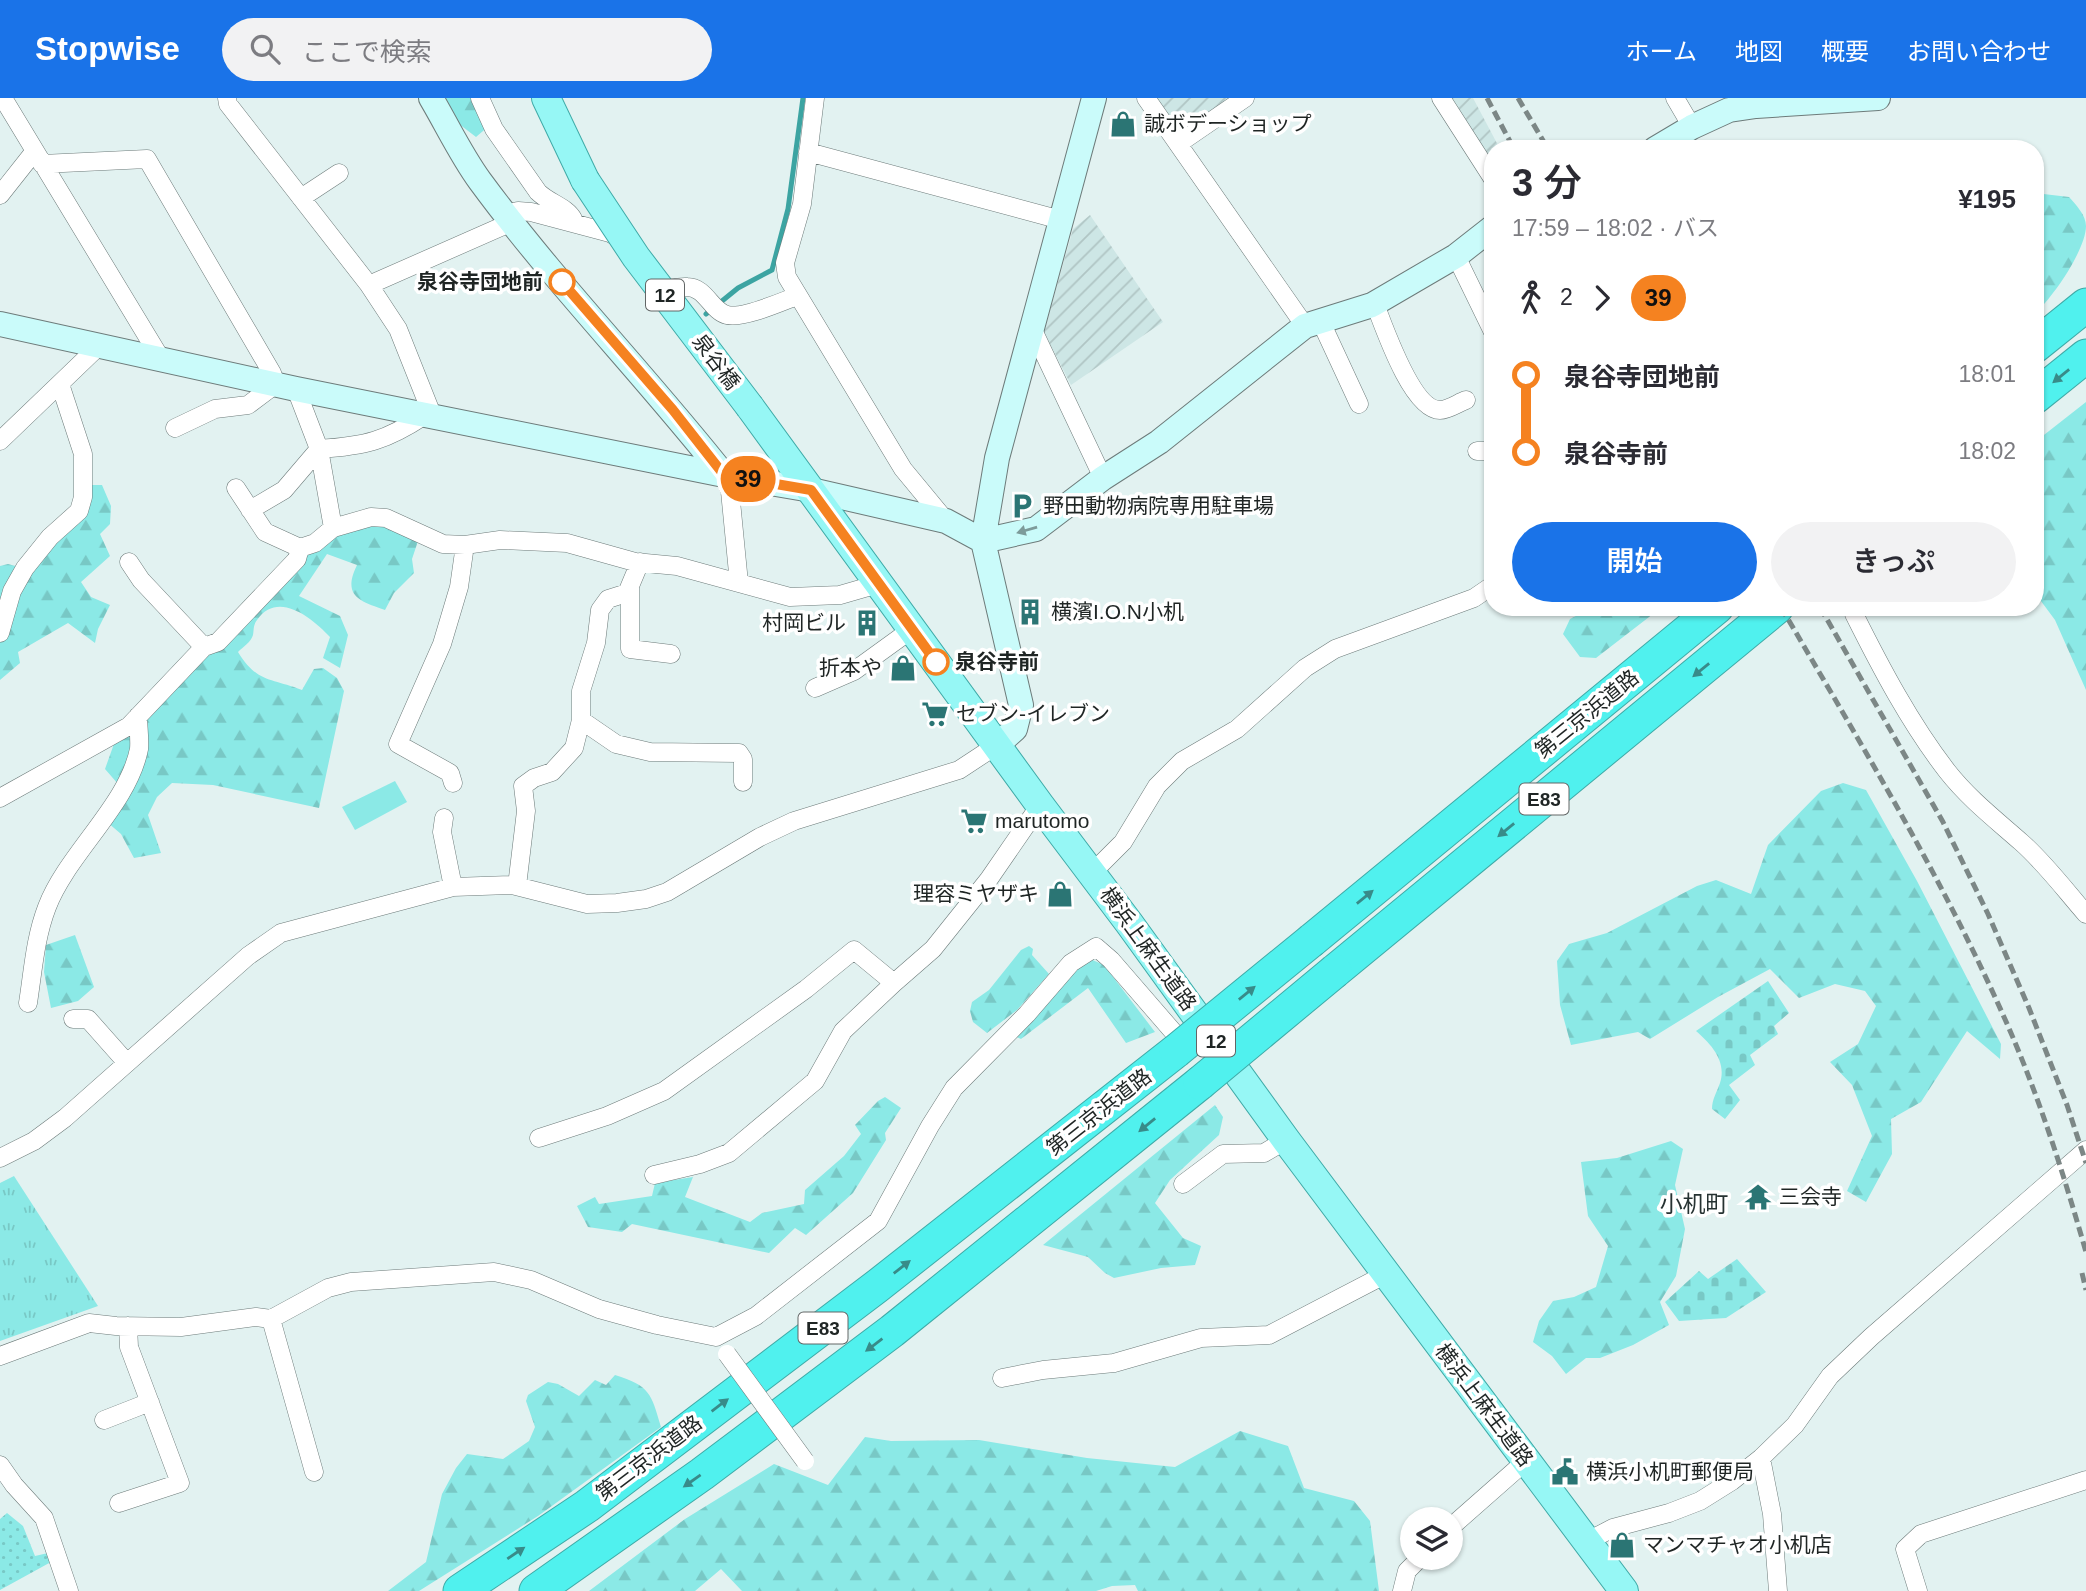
<!DOCTYPE html>
<html lang="ja">
<head>
<meta charset="utf-8">
<style>
	:root { --surface:#fff; --page:#f2f2f3; --text:#2b2b33; --muted:#7c7c81; --accent:#1a73e8 }
	body { margin:0; font-family:Arial,"Noto Sans JP",sans-serif; background:var(--page); color:var(--text); height:100vh; display:flex; flex-direction:column; font-size:26px; white-space:nowrap }
	* { box-sizing:border-box; margin:0 }
	p { font-size:23px; color:var(--muted) }
	.icon { flex:none; width:38px; height:38px; fill:none; stroke:currentColor; stroke-width:2; stroke-linecap:round; stroke-linejoin:round }
	.map { position:relative; flex:1; overflow:hidden }
	.drawer { position:absolute; left:1484px; top:42px; width:560px; height:476px; display:flex; flex-direction:column; background:var(--surface); border-radius:28px; box-shadow:0 2px 5px #0004 }
	.drawer>* { flex:none }
	.badge { padding:0 14px; border-radius:23px; font-size:24px; line-height:46px }
	.fabs { position:absolute; left:1400px; top:1409px; display:grid; gap:14px }
	.fabs a { display:grid; place-items:center; width:63px; height:63px; border-radius:50%; background:var(--surface); box-shadow:0 2px 5px #0004; font-size:35px }
	.map>.badge { position:absolute; translate:-50% -50%; box-shadow:0 0 0 4px #fff }
	.legs { display:flex; align-items:center; gap:10px; height:77px; padding:0 28px; font-size:23px }
	.legs p { margin-inline-start:auto }
	.head { display:flex; align-items:center; justify-content:space-between; height:119px; padding:0 28px }
	h1 { font-size:38px; font-weight:600; line-height:52px }
	.action { display:flex; gap:14px; margin-top:auto; padding:14px 28px }
	.action a { flex:1; height:80px; border-radius:42px; background:var(--accent); color:#fff; font-size:28px; font-weight:600; line-height:80px; text-align:center }
	.action a+a { background:var(--page); color:var(--text) }
	ul { padding:0 28px; list-style:none }
	li { display:flex; align-items:center; gap:24px; height:77px; font-size:26px }
	li i { display:grid; place-items:center; width:10px; height:100%; margin:0 9px; background:currentColor }
	li i::after { content:''; width:18px; height:18px; margin:-9px; border:5px solid; border-radius:50%; background:var(--surface) }
	li p { margin-inline-start:auto }
	li:first-child i { background:linear-gradient(#0000 50%,currentColor 0) }
	li:last-child i { background:linear-gradient(currentColor 50%,#0000 0) }
	header { display:flex; align-items:center; gap:42px; box-sizing:border-box; height:98px; padding:0 35px; background:var(--accent); color:#fff }
	header strong { font-size:33px }
	nav { display:flex; gap:38px; margin-inline-start:auto; font-size:24px }
	.search { width:490px; height:63px; background:var(--page); display:flex; align-items:center; gap:18px; box-sizing:border-box; padding:0 24px; border-radius:38px; color:var(--muted); font-size:26px }
	.map>svg:first-child { display:block }
	.industrial { fill:url(#industrial-furrows) }
	.grass { fill:url(#grass-dots) }
	.forest { fill:url(#forest-firs) }
	.cemetery { fill:url(#cemetery-stones) }
	.park { fill:url(#park-tufts) }
	.garden { fill:#8be9e6 }
	.lines { fill:none; stroke-linecap:round; stroke-linejoin:round }
	.stream { stroke:#3ca4a2; stroke-width:5 }
	.street-casing { stroke:#6d7b7a; stroke-width:19 }
	.secondary-casing { stroke:#6d7b7a; stroke-width:26 }
	.primary-casing { stroke:#3faaa7; stroke-width:30 }
	.highway-casing { stroke:#3faaa7; stroke-width:35 }
	.street { stroke:#fff; stroke-width:18 }
	.secondary { stroke:#cafbfa; stroke-width:24 }
	.primary { stroke:#96f7f5; stroke-width:28 }
	.highway { stroke:#50f1ee; stroke-width:33 }
	.rail { stroke:#7c8786; stroke-width:5; stroke-dasharray:10 5; stroke-linecap:butt }
	.street-bridge-casing { stroke:#6d7b7a; stroke-width:19; stroke-linecap:butt }
	.primary-bridge-casing { stroke:#3faaa7; stroke-width:30; stroke-linecap:butt }
	.highway-bridge-casing { stroke:#3faaa7; stroke-width:35; stroke-linecap:butt }
	.street-bridge { stroke:#fff; stroke-width:18 }
	.primary-bridge { stroke:#96f7f5; stroke-width:28 }
	.highway-bridge { stroke:#50f1ee; stroke-width:33 }
	.oneway { fill:#388b89 }
	.oneway2 { fill:#7d9b9a }
	.line-1-casing { stroke:#fff; stroke-width:16 }
	.line-1 { stroke:#f58220; stroke-width:10 }
	.stop-1-dot { fill:#fff; stroke:#f58220; stroke-width:3.5 }
	.labels { text-anchor:middle; stroke-width:7; stroke-linejoin:round; paint-order:stroke }
	.shield { fill:#fff; stroke:#626666; stroke-width:2 }
	.shield-label { font-size:19px; font-weight:bold; fill:#1f2524 }
	.poi-label { font-size:21px; fill:#1f2524; stroke:#fff; text-anchor:start }
	.stop-label { font-size:21px; font-weight:bold; fill:#1f2524; stroke:#fff; text-anchor:end }
	.street-label { font-size:21px; fill:#1f2524; stroke:#fff }
	.neighbourhood-label { font-size:23px; fill:#263232; stroke:#fff }
</style>
</head>
<body>
<header>
<strong>Stopwise</strong>
<div class="search"><svg class="icon" aria-label="search" viewBox="0 0 24 24"><circle cx="10" cy="10" r="6"/><path d="M15 15l6 6"/></svg>ここで検索</div>
<nav><a>ホーム</a><a>地図</a><a>概要</a><a>お問い合わせ</a></nav>
</header>
<div class="map">
<svg width="2086" height="1493" viewBox="0 0 2086 1493">
	<defs>
		<pattern id="industrial-furrows" width="10" height="10" patternUnits="userSpaceOnUse" patternTransform="scale(1.75)"><rect width="10" height="10" fill="#cde6e5"/><path d="M-1 1l2-2M0 10L10 0M9 11l2-2" fill="none" stroke="#b0c5c4"/></pattern>
		<pattern id="grass-dots" width="8" height="8" patternUnits="userSpaceOnUse" patternTransform="scale(1.75)"><rect width="8" height="8" fill="#8be9e6"/><path d="M2 2h.1M6 6h.1" fill="none" stroke="#78c8c5" stroke-width="1.8" stroke-linecap="round"/></pattern>
		<pattern id="forest-firs" width="22" height="20" patternUnits="userSpaceOnUse" patternTransform="scale(1.75)"><rect width="22" height="20" fill="#8be9e6"/><path d="M5 1l3.5 6h-7zM16 11l3.5 6h-7z" fill="#78c8c5"/></pattern>
		<pattern id="cemetery-stones" width="16" height="16" patternUnits="userSpaceOnUse" patternTransform="scale(1.75)"><rect width="16" height="16" fill="#8be9e6"/><path d="M2 7V4a2 2 0 0 1 4 0v3zM10 15v-3a2 2 0 0 1 4 0v3z" fill="#78c8c5"/></pattern>
		<pattern id="park-tufts" width="24" height="20" patternUnits="userSpaceOnUse" patternTransform="scale(1.75)"><rect width="24" height="20" fill="#8be9e6"/><path d="M3 7l-1-3M5 7V3M7 7l1-3M15 17l-1-3M17 17v-4M19 17l1-3" fill="none" stroke="#78c8c5"/></pattern>
	</defs>
	<rect width="100%" height="100%" fill="#e2f2f1"/>
	<path class="industrial" d="M1156,0H1229L1181,34Z
		M1447,0H1473L1500,51H1493V73Z
		M1090,117L1163,224L1071,287L1044,234L1073,131Z"/>
	<path class="grass" d="M7,1415L23,1428L35,1458L48,1455L51,1464L0,1492V1421Z"/>
	<path class="forest" d="M441,0H477L490,27L476,39L459,26Z
		M2035,95L2069,99C2076,107 2086,117 2086,128C2086,151 2053,200 2035,215Z
		M2086,304V592L2055,522L2035,495V344Z
		M91,387H102L111,408L110,426L100,436L110,458L81,484L91,499L110,507L98,531L95,545L68,525L18,554L20,565L0,582V468L8,466L30,472Z
		M386,425L418,443L412,461L414,475L394,495L385,512C359,503 342,498 357,467L327,456L299,498L340,518L348,537L340,570L323,560L330,539C312,520 278,492 257,522C253,527 254,532 253,537C251,544 243,549 238,554C257,585 271,580 302,592L314,571L323,570L337,580L344,593L319,710L213,687L172,685L157,699L148,717L161,755L134,760L121,736L107,724L125,694L105,671L115,643L305,454L336,434Z
		M1593,509H1662L1596,560L1580,559L1563,536L1570,521Z
		M1843,685L1866,692L1917,783L2001,946L2000,961L1967,933L1921,1004L1891,1021L1892,1056L1866,1104L1847,1093L1872,1038L1852,987L1830,964L1858,946L1876,908L1865,893L1835,886L1799,900L1770,871L1718,899L1650,941L1638,934L1571,947L1560,907L1557,863L1569,846L1607,835L1697,788L1716,782L1751,796L1768,747L1821,693Z
		M75,837L94,889L78,903L51,910L44,874L46,847Z
		M1029,848L1033,851L1032,857L1049,876L1017,912L987,935L973,924L970,913L972,904L989,892L1021,852Z
		M1088,860L1104,867L1155,934L1126,945L1088,890L1021,941L1014,938Z
		M885,999L901,1010L885,1035L886,1042L853,1095L806,1137L795,1130L769,1155L632,1126L622,1134L588,1129L577,1108L595,1099L599,1106L652,1098L655,1085L693,1079L685,1099L750,1124L762,1115L804,1106L805,1092L844,1058L861,1036L855,1027L878,1003Z
		M1215,1007L1223,1019L1219,1037L1170,1082L1155,1105L1183,1140L1201,1148L1195,1167L1161,1170L1114,1180L1105,1175L1088,1159L1043,1147Z
		M1671,1043L1683,1051L1675,1087L1685,1131L1676,1178L1660,1204L1669,1227L1633,1247L1600,1260H1586L1566,1276L1552,1258L1533,1244L1539,1223L1553,1203L1574,1199L1596,1189L1608,1148L1588,1118L1581,1064L1617,1060Z
		M615,1277C650,1288 651,1295 661,1329L538,1418L419,1493H388L426,1464L442,1396L456,1370L467,1356L503,1361L529,1343L535,1329L526,1303L528,1297L548,1284L558,1286L579,1298L595,1282L606,1287Z
		M1240,1333L1288,1348L1304,1390L1354,1403L1370,1423L1379,1493H1138L1135,1487L1112,1488L1096,1493H742L721,1471L695,1493H589L685,1421L774,1366L828,1387L865,1339L891,1343L979,1342L1087,1360L1175,1369Z"/>
	<path class="cemetery" d="M1768,883L1789,915L1774,928L1778,936L1750,957L1755,967L1729,987L1740,1002L1725,1021L1712,1011C1712,1001 1717,994 1720,985C1727,963 1711,946 1696,933Z
		M1737,1161L1766,1194L1726,1220L1679,1223L1665,1204L1699,1173L1708,1181Z"/>
	<path class="park" d="M14,1078L98,1208L0,1243V1085Z"/>
	<path class="garden" d="M395,683L407,704L355,732L342,709Z"/>
	<g class="lines">
		<path class="stream" d="M706,216L738,190L772,172L788,111L803,0"/>
		<g class="street-casing">
			<path id="street" d="M3,0L161,261
				M227,0L228,6L369,187L398,231L433,319
				M480,0L494,31L538,94C549,105 567,109 573,121
				M815,0L802,106L785,165L787,179L903,371L946,423
				M1146,0L1305,228
				M1441,0L1493,81
				M1675,0L1692,29
				M1178,46L1245,0
				M808,54L1061,122
				M42,66L147,61L272,275L276,286L248,307L215,311L175,330
				M0,97L34,54
				M301,100L339,75
				M506,116L518,113L531,114L610,135L622,142
				M1456,158L1493,234
				M369,187L512,124
				M654,193C665,193 677,188 687,189C706,189 711,213 727,217C743,221 781,204 797,198
				M1375,206C1384,229 1412,312 1440,312C1448,312 1458,305 1466,302
				M1321,224L1359,306
				M1032,230L1103,380
				M0,343L99,248
				M1477,353H1493
				M724,377L730,393L739,485
				M236,390L265,434L300,450L315,445L333,430L319,351L296,291
				M250,412L284,392L319,351C365,348 386,343 425,317
				M333,430L371,419L386,420L443,446L465,447L500,442L567,445L635,464L677,468L790,499L840,497L878,486
				M630,490V551L671,556
				M1854,509V516C1881,570 1910,625 1947,673C1969,701 1995,721 2021,744C2045,765 2065,792 2086,816
				M0,535L12,493L25,470L50,439L79,413L83,399V356L60,286
				M204,549L218,544L297,461L300,450
				M815,590L854,573L912,531
				M581,622L616,646L650,654L739,655L743,661V684
				M453,685L450,675L398,646L442,546L459,489L465,447
				M0,700L129,628L204,549L141,482L129,464
				M444,720L442,734L453,789
				M1092,775L1123,744L1157,688L1182,663L1237,631L1305,570L1335,551L1474,500L1493,487
				M517,788L526,713L523,688L534,680L552,674L574,650L581,622V593L596,545L600,512L608,501L627,495L640,464
				M28,905C33,873 35,840 47,809C67,756 128,707 139,651C140,641 138,628 138,618
				M73,921H88L127,965
				M539,1040L607,1018L664,993L806,891L854,852L894,885L933,851L989,781L1040,707
				M0,1060L34,1043L65,1020L248,858L281,835L453,789L512,787L587,806L617,805L646,801L667,794L760,739L794,723L959,672L997,647
				M654,1077L700,1066L729,1055L815,983L843,933L894,885
				M1183,1086L1223,1056L1264,1055L1286,1042
				M271,1221L314,1374
				M0,1258L89,1225L116,1228L181,1229L256,1219L271,1221L328,1190L351,1184L494,1174L531,1182L599,1211L657,1227L716,1239L756,1218L878,1123L930,1028L954,990L1027,916L1071,865L1096,849L1111,862L1189,952
				M1002,1280L1043,1272L1114,1265L1201,1240L1269,1237L1388,1175
				M104,1322L150,1304
				M1761,1360L1772,1416L1778,1493
				M0,1367L14,1387L44,1420L69,1493
				M119,1405L180,1385L129,1249L128,1228
				M1451,1429L1527,1362
				M1586,1444L1613,1430L1669,1415L1700,1403L1732,1383L1761,1360L1795,1327L1830,1278L1871,1239L2086,1052
				M1402,1493L1407,1473L1420,1460
				M1918,1493L1905,1451L1921,1436L2086,1382"/>
		</g>
		<g class="secondary-casing">
			<path id="secondary" d="M431,0C447,27 461,57 480,83C555,185 645,277 724,377
				M1655,51L1692,29L1729,12L1756,8L1878,0
				M0,226L296,291L724,377L811,392L946,423L983,443L1036,431L1103,380L1159,344L1296,235L1305,228L1372,207L1456,158L1493,129
				M997,647L1015,631L1021,607L983,443L997,360L1094,0"/>
		</g>
		<g class="primary-casing">
			<path id="primary" d="M546,0L585,82
				M750,309L1040,707L1129,825L1286,1042L1624,1493"/>
		</g>
		<g class="highway-casing">
			<path id="highway" d="M2035,248L2086,207
				M2035,299L2086,258
				M1312,842L1717,509
				M1335,873L1777,509
				M460,1493L587,1408L876,1189L1176,953
				M536,1493L702,1376L892,1233L1200,985"/>
		</g>
		<use href="#street" class="street"/>
		<use href="#secondary" class="secondary"/>
		<use href="#primary" class="primary"/>
		<use href="#highway" class="highway"/>
		<path class="rail" d="M1487,0L1514,51
			M1518,0L1548,51
			M1781,509C1859,643 1941,777 2004,919C2038,995 2063,1074 2086,1154
			M1820,509L1943,724L1988,816L2029,910L2067,1007L2086,1065
			M2082,1175L2086,1192"/>
		<g class="street-bridge-casing">
			<path id="street-bridge" d="M727,1256L805,1363"/>
		</g>
		<g class="primary-bridge-casing">
			<path id="primary-bridge" d="M585,82L636,159L750,309"/>
		</g>
		<g class="highway-bridge-casing">
			<path id="highway-bridge" d="M1176,953L1312,842
				M1200,985L1335,873"/>
		</g>
		<use href="#street-bridge" class="street-bridge"/>
		<use href="#primary-bridge" class="primary-bridge"/>
		<use href="#highway-bridge" class="highway-bridge"/>
	</g>
	<defs><path id="oneway-solid" d="M-6-.8H1V-3.2L6.5 0L1 3.2V.8H-6Z" transform="scale(1.75)"/></defs>
	<g class="oneway">
		<use href="#oneway-solid" transform="translate(2061 278) rotate(141)"/>
		<use href="#oneway-solid" transform="translate(1701 572) rotate(141)"/>
		<use href="#oneway-solid" transform="translate(1506 732) rotate(141)"/>
		<use href="#oneway-solid" transform="translate(1365 799) rotate(-39)"/>
		<use href="#oneway-solid" transform="translate(1247 895) rotate(-39)"/>
		<use href="#oneway-solid" transform="translate(1147 1027) rotate(141)"/>
		<use href="#oneway-solid" transform="translate(902 1169) rotate(-38)"/>
		<use href="#oneway-solid" transform="translate(874 1247) rotate(143)"/>
		<use href="#oneway-solid" transform="translate(720 1307) rotate(-37)"/>
		<use href="#oneway-solid" transform="translate(692 1383) rotate(145)"/>
		<use href="#oneway-solid" transform="translate(516 1455) rotate(-34)"/>
	</g>
	<use class="oneway2" href="#oneway-solid" transform="translate(1027 432) rotate(164)"/>
	<g class="lines">
		<g class="line-1-casing">
			<path id="line-1" d="M562,184L673,312L724,377L811,392L936,564"/>
		</g>
		<use href="#line-1" class="line-1"/>
	</g>
	<defs>
		<g id="shop-bare" transform="scale(2.1)"><path d="M-5-2.5h2.3a2.7 3.5 0 0 1 5.4 0H5L5.5 6h-11ZM-1.5-2.5h3a1.5 2.3 0 0 0-3 0Z" fill="#2b7574" stroke="#fff" stroke-width="2.5" paint-order="stroke"/></g>
		<g id="parking-bare" transform="scale(2.1)"><path d="M-3.5-5.5H1a3.5 3.5 0 0 1 0 7H-1V5.5H-3.5ZM-1-3.4V-.6H.8a1.4 1.4 0 0 0 0-2.8Z" fill="#2b7574" stroke="#fff" stroke-width="2.5" paint-order="stroke"/></g>
		<g id="building-bare" transform="scale(2.1)"><path d="M-4-6H4V6H1V3H-1V6H-4ZM-2.5-4.3h1.7v1.8h-1.7ZM.8-4.3h1.7v1.8H.8ZM-2.5-1h1.7V.8h-1.7ZM.8-1h1.7V.8H.8Z" fill="#2b7574" stroke="#fff" stroke-width="2.5" paint-order="stroke"/></g>
		<g id="supermarket-bare" transform="scale(2.1)"><path d="M-6-5.5h2.5l.6 2H6L4.5 2H-2.5L-4.4-4H-6ZM-1.5 3.2a1.3 1.3 0 1 0 .1 0ZM3 3.2a1.3 1.3 0 1 0 .1 0Z" fill="#2b7574" stroke="#fff" stroke-width="2.5" paint-order="stroke"/></g>
		<g id="temple-bare" transform="scale(2.1)"><path d="M0-6L5-2H3V0L6.5 2.5H4V6H1.5V3h-3V6H-4V2.5H-6.5L-3 0V-2H-5Z" fill="#2b7574" stroke="#fff" stroke-width="2.5" paint-order="stroke"/></g>
		<g id="civic-bare" transform="scale(2.1)"><path d="M-.6-6.5H3V-4.5H.6V-3L4-1V1h2V6H-6V1h2V-1L-.6-3ZM-1.2 2.5V6h2.4V2.5Z" fill="#2b7574" stroke="#fff" stroke-width="2.5" paint-order="stroke"/></g>
	</defs>
	<g fill-rule="evenodd">
		<use href="#shop-bare" x="1123" y="26"/>
		<use href="#parking-bare" x="1022" y="408"/>
		<use href="#building-bare" x="1030" y="514"/>
		<use href="#building-bare" x="867" y="525"/>
		<use href="#shop-bare" x="903" y="570"/>
		<use href="#supermarket-bare" x="935" y="616"/>
		<use href="#supermarket-bare" x="974" y="723"/>
		<use href="#shop-bare" x="1060" y="796"/>
		<use href="#temple-bare" x="1758" y="1099"/>
		<use href="#civic-bare" x="1565" y="1374"/>
		<use href="#shop-bare" x="1622" y="1447"/>
	</g>
	<g class="stop-1-dot">
		<circle cx="562" cy="184" r="12"/>
		<circle cx="936" cy="564" r="12"/>
	</g>
	<g class="labels">
		<g class="shield">
			<rect x="646" y="181.5" width="38" height="31" rx="5"/>
			<rect x="1519.5" y="685.5" width="49" height="31" rx="5"/>
			<rect x="1197" y="927.5" width="38" height="31" rx="5"/>
			<rect x="798.5" y="1214.5" width="49" height="31" rx="5"/>
		</g>
		<g class="shield-label">
			<text x="665" y="204">12</text>
			<text x="1544" y="708">E83</text>
			<text x="1216" y="950">12</text>
			<text x="823" y="1237">E83</text>
		</g>
		<g class="poi-label">
			<text x="1144" y="33">誠ボデーショップ</text>
			<text x="1043" y="415">野田動物病院専用駐車場</text>
			<text x="1051" y="521">横濱I.O.N小机</text>
			<text x="846" y="532" text-anchor="end">村岡ビル</text>
			<text x="882" y="577" text-anchor="end">折本や</text>
			<text x="956" y="623">セブン-イレブン</text>
			<text x="995" y="730">marutomo</text>
			<text x="1039" y="803" text-anchor="end">理容ミヤザキ</text>
			<text x="1779" y="1106">三会寺</text>
			<text x="1586" y="1381">横浜小机町郵便局</text>
			<text x="1643" y="1454">マンマチャオ小机店</text>
		</g>
		<g class="stop-label">
			<text x="543" y="191">泉谷寺団地前</text>
			<text x="955" y="571" text-anchor="start">泉谷寺前</text>
		</g>
		<g class="street-label">
			<text transform="translate(716 264) rotate(53)" y="7">泉谷橋</text>
			<text transform="translate(1587 616) rotate(-39)" y="7">第三京浜道路</text>
			<text transform="translate(1148 851) rotate(54)" y="7">横浜上麻生道路</text>
			<text transform="translate(1099 1014) rotate(-38)" y="7">第三京浜道路</text>
			<text transform="translate(1484 1307) rotate(53)" y="7">横浜上麻生道路</text>
			<text transform="translate(649 1360) rotate(-37)" y="7">第三京浜道路</text>
		</g>
		<g class="neighbourhood-label">
			<text x="1694" y="1114">小机町</text>
		</g>
	</g>
</svg>
<div class="fabs">
<a><svg class="icon" aria-label="layers" viewBox="0 0 24 24"><path d="M12 4l9 5-9 5-9-5zM3 14l9 5 9-5"/></svg></a>
</div>
<b class="badge" style="left:748px;top:381px;background:#f58220;color:#111">39</b>
<section class="drawer">
<div class="head"><div><h1>3 分</h1><p>17:59 – 18:02 · バス</p></div><b>¥195</b></div>
<div class="legs"><svg class="icon" aria-label="walk" viewBox="0 0 24 24"><circle cx="13" cy="4" r="2"/><path d="M13 8l-2 6 4 7M11 14l-3 7M7 12l3-4h3l4 4"/></svg>2<svg class="icon" aria-label="forward" viewBox="0 0 24 24"><path d="M9 5l7 7-7 7"/></svg><b class="badge" style="background:#f58220;color:#111">39</b></div>
<ul>
<li><i style="color:#f58220"></i><b>泉谷寺団地前</b><p>18:01</p></li>
<li><i style="color:#f58220"></i><b>泉谷寺前</b><p>18:02</p></li>
</ul>
<div class="action"><a>開始</a><a>きっぷ</a></div>
</section>
</div>
</body>
</html>
